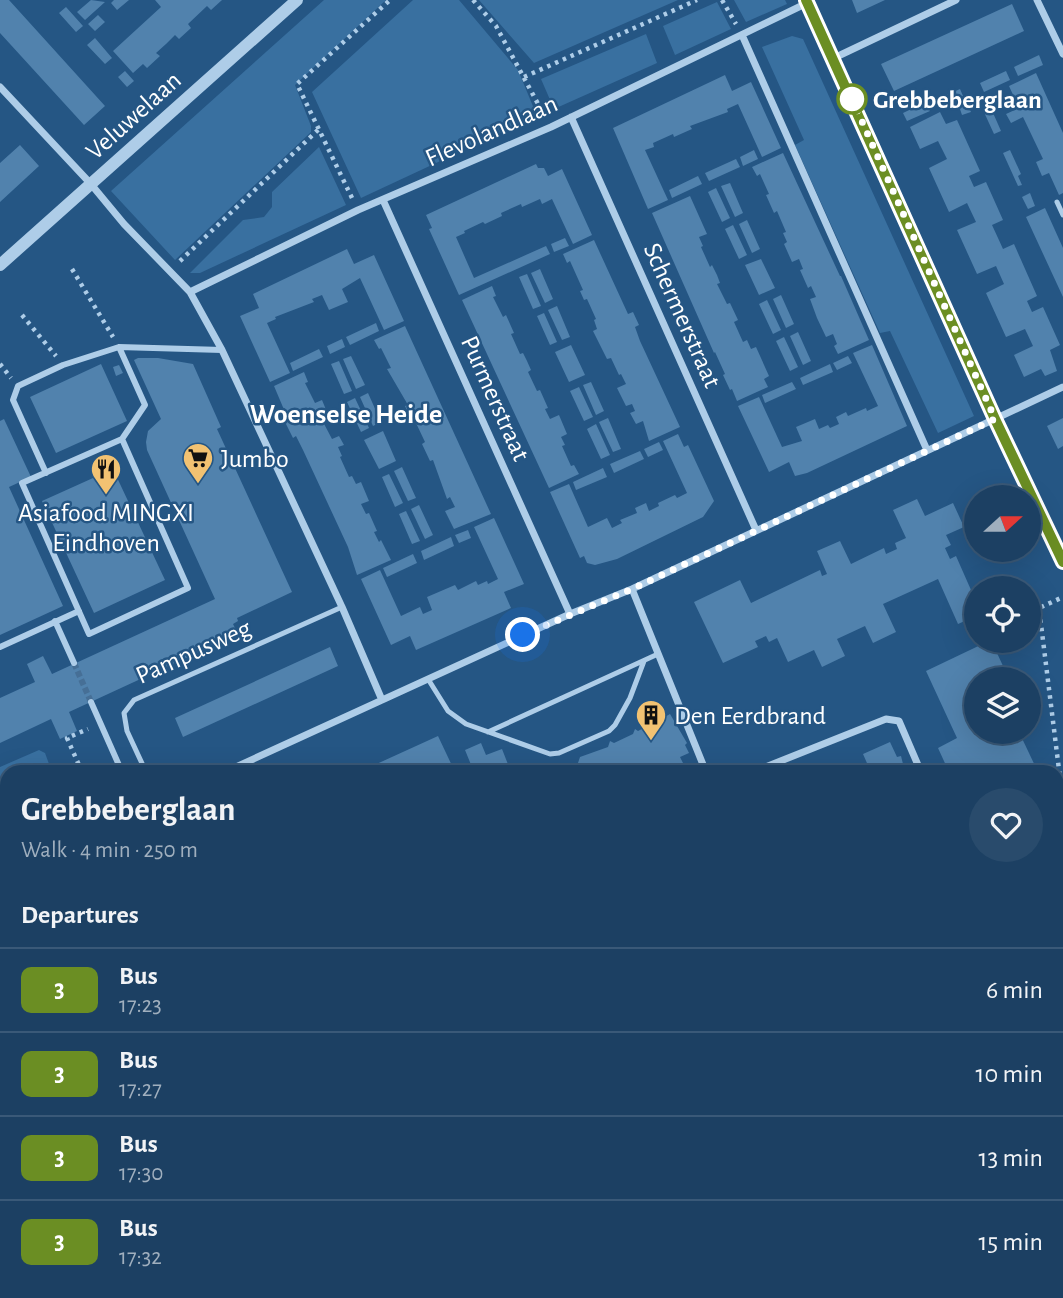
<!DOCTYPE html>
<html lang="en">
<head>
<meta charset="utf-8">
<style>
	:root { --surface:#1c4063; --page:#294b6c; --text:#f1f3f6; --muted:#a0afbe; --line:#3a5978 }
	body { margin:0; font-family:"Alegreya Sans",sans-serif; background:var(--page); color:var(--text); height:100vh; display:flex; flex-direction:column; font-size:26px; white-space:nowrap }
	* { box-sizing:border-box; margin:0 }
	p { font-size:23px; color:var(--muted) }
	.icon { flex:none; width:38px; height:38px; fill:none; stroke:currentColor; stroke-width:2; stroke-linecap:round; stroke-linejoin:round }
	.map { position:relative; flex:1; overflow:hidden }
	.side { position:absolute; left:0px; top:765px; width:1064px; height:534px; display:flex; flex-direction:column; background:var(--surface); border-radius:21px 21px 0 0; box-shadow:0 7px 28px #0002,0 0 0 2px var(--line) }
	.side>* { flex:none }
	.badge { padding:0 14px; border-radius:10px; font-size:24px; line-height:46px }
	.needle { width:46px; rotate:69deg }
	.fabs { position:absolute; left:964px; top:485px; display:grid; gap:14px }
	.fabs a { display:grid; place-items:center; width:77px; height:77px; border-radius:50%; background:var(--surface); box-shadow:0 7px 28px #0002,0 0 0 2px var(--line); font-size:35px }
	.you { position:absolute; width:35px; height:35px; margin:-18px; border:5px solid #fff; border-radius:50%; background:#1a73e8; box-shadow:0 0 0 10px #1a73e833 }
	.map>.badge { position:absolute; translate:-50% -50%; box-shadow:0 0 0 4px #fff }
	h2 { padding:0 21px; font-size:26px; line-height:63px }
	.round { display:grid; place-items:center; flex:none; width:74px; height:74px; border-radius:37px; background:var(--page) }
	.overview { display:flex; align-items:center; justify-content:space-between; height:119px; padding:0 21px }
	h1 { font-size:33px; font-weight:700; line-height:52px }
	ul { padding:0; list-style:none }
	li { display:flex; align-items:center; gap:21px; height:84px; padding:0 21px; border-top:2px solid var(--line) }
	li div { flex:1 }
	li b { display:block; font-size:26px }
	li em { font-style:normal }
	li .badge { min-width:77px; font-weight:700; text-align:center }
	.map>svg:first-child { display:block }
	.green { fill:#3970a0 }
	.building { fill:#5182ad }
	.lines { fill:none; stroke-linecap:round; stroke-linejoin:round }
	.pedestrian-tunnel { stroke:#466f96; stroke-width:6; stroke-dasharray:6 3; stroke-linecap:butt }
	.path { stroke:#aecde8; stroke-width:4.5; stroke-dasharray:3.5 5; stroke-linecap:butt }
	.service { stroke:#aecde8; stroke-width:5 }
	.pedestrian { stroke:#aecde8; stroke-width:6 }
	.minor { stroke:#aecde8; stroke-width:7 }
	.tertiary { stroke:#aecde8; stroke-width:12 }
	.line-casing { stroke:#fff; stroke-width:16 }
	.line { stroke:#6b8e23; stroke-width:10 }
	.walk { stroke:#fff; stroke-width:7; stroke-dasharray:0 12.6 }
	.stop-dot { fill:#fff; stroke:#6b8e23; stroke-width:3.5 }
	.labels { text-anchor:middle; stroke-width:5; stroke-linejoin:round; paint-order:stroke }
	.stop-label { font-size:26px; font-weight:bold; fill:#fff; stroke:#255684; text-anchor:start }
	.street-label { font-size:26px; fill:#fff; stroke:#255684 }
	.poi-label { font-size:26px; fill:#fff; stroke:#255684; text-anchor:start }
	.neighbourhood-label { font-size:28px; font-weight:bold; fill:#fff; stroke:#255684 }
</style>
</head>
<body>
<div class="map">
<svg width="1063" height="1298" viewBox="0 0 1063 1298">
	<rect width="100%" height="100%" fill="#255684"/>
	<path class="green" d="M324,0H386L295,85L311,126V132L175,260L111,191Z
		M413,0H459L518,70L537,116L361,198L312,92Z
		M479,0H678L534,63Z
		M734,0H785L787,4L746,22Z
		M717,2L731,29L675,55L663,26Z
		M646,34L657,63L554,109L541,79Z
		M792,36L803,39L974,416L938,433L890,331L880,333L795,145L804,140L762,47Z
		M319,147L346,205L200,273H190L243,220L264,217L272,207V192Z
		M39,750L45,753L52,772H7V801L0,805V767Z
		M7,886V916L0,915V889Z
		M7,1279V1292H74L77,1298H0V1282Z
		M314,1292H367L370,1298H316Z"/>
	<path class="building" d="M0,0H9L105,106L84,125L0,33Z
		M91,0L105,2L85,20L77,12Z
		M114,0H129L117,10L111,3Z
		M155,0H222L211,10L207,6L188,24L191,28L179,39L175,35L166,44L156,53L160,56L147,68L143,64L133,73L113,51L161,7Z
		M852,0H885L857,13Z
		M1012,4L1024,31L894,91L881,64Z
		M66,7L83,26L76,32L59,13Z
		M98,15L105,22L95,31L88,24Z
		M95,38L112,58L105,64L87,45Z
		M1039,55L1043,65L1018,76L1014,67Z
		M125,71L134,81L127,87L118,77Z
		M1006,71L1010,80L984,92L980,83Z
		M1036,73L1063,133V193L1059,195L1049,173L1042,176L1036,162L1043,159L1023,117L1011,123L1006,114L1019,108L1009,86Z
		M725,75L732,91L751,82L781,148L762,157L738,104L727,109L728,112L690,126L692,129L674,137L673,134L653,143L654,147L645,150L668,200L648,209L613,128Z
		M960,89L963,96L939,107L936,100Z
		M926,102L930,111L907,121L903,113Z
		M967,103L971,112L962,115L959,106Z
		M990,106L1001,131L994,134L983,110Z
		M940,112L946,124L957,120L980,171L969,176L974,187L986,182L1003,220L992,225L998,238L1003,249L1014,244L1037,296L1027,301L1032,312L1043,307L1060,345L1050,350L1057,371L1045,376L1041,369L1024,377L1014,355L1033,346L1025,329L1006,337L986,293L1004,284L996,266L977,274L957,230L976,222L967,203L949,212L929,168L947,159L938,141L920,149L910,127Z
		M20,145L39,166L0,202V163Z
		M754,150L758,159L743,166L740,157Z
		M1010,150L1021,174L1018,176L1022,185L1018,186L1003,153Z
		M783,153L840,276H841L869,340L838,354L834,346L837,344L833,334L826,337L817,318L810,299L816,297L811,286L808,288L800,270L803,269L799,259L792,262L784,244L787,242L783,233L786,232L777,211L774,213L766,195L769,194L760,174L757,176L752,167Z
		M736,159L740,167L709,181L705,173Z
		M536,164L538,168H544L548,176L562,169L592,235L573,244L552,199L542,204L540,199L522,207L521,204L501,213L502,216L485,224L483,222L464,231L465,233L456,237L474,278L546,246L550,254L459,295L429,229L432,228L426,215Z
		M698,176L702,184L672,198L669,190Z
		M730,183L743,213L735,217L721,186Z
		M716,188L730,218L722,222L708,192Z
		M1030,193L1035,206L1028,209L1022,197Z
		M690,196L707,234L699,237L703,246L701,247L710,267L712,265L717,275L720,283L717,284L727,304L730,303L738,320L734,322L743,342L747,340L751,349L756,347L769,376L764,379L768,387L737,401L732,389L730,390L723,375L725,374L715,352L714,353L652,213Z
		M1045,208L1063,248V297L1026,217Z
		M747,220L760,249L752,253L739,224Z
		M733,225L747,255L739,259L725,229Z
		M565,238L569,246L554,252L551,244Z
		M594,240L628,314L633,312L639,325L635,327L640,341L680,427L649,441L643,421L636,424L630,413L635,411L632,404L626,406L617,388L626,384L621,374L619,375L611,358L607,359L593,331L597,329L594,320L596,319L587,299L584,300L580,291L583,290L570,261L567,263L563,254Z
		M347,249L354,264L374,255L404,321L384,330L360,278L342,289L348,302L329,310L322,295L312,299L314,302L275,317L276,319L267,323L290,373L270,382L240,316L259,308L253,294Z
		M761,259L775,288L759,295L745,265Z
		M540,269L553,299L545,303L531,273Z
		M527,274L541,306L533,309L519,277Z
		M492,286L496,296L493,297L503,317L506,315L514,333L511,334L520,354L523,353L527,361L531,370L528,372L537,391L540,390L548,408L545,409L550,419L559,415L567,434L561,437L565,445L562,446L571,466L574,465L579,474L549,488L462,300Z
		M781,295L794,324L786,328L773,299Z
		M767,300L781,330L773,334L759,304Z
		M557,306L570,337L562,340L548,310Z
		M544,313L557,342L550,345L537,316Z
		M376,323L379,331L350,345L346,337Z
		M405,326L491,514L454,529L445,511L455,507L450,497L447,499L433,460L430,461L422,444L425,442L416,423L413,424L405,406L408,405L387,369L391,368L381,348L379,349L374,340Z
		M798,332L811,361L803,365L790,336Z
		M784,337L798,367L790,371L776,341Z
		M342,339L345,347L330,354L327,346Z
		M571,345L585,375L569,382L555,352Z
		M872,345L907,426L807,473L795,476L789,462L769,472L738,406L759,397L782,447L802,441L796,427L815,419L819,429L828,425L830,428L839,424L836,417L846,412L848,416L866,408L867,411L878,406L853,353Z
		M319,349L323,357L293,371L290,363Z
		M351,356L365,385L356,389L343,359Z
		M848,356L852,363L837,370L833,363Z
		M138,358H158L193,364L221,427L217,429L292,592L237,618L238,621L233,624L238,634L69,712L77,731L60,739L51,719L0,743V698L35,682L27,664L43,656L52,674L215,599L147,450L146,442L148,431L161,419L134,360Z
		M339,361L352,391L344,394L331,364Z
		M101,364L127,421L56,453L30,397Z
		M830,364L833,372L803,385L800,378Z
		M119,365L123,373L116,376L113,367Z
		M304,372L308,382L305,383L315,403L322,400L329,417L322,420L332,439L339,436L344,445L338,447L342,456L340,457L349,477L352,476L356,484L361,482L369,501L361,504L366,514L369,513L377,531L374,532L379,542L381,540L391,560L357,575L348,547L303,450L296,436L293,438L281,414L285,412L274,386Z
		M591,382L604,411L596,415L583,385Z
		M792,382L796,389L765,403L762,395Z
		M579,387L593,417L584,421L570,391Z
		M368,393L381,422L373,426L360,397Z
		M355,398L369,428L361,432L347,402Z
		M608,418L621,449L613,452L599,422Z
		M1063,418V446L1058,449L1047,426Z
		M4,419L31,477L9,487L63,606L0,635V421Z
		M596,424L610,455L601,459L587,429Z
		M383,431L396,461L379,469L364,440Z
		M678,434L684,447L688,445L714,501L703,517L617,559L595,565L587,563L584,556L580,558L550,492L569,484L588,527L607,518L612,528L622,523L620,520L637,513L635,508L646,503L649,511L659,506L658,503L675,495L677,498L687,493L663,441Z
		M659,442L663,450L648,457L644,449Z
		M640,451L644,459L614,473L610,464Z
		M402,467L416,498L408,501L394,471Z
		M603,468L607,477L576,490L573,482Z
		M113,469L165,580L94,613L42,501Z
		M389,474L403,503L395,507L382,477Z
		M917,499L925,516L953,503L964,527L946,535L951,545L945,548L950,559L956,556L971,590L988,582L991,588H976V616L958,624L938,579L883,604L896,632L873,643L865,626L837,639L845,656L822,667L814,650L788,662L777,638L769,642L766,636L755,641L758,647L723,663L694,602L740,580L751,603L820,570L822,576L827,574L817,551L840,541L851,564L884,548L886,554L897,549L895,543L906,538L893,510Z
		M419,505L433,535L425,539L411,509Z
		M406,511L420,541L412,544L399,514Z
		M494,518L524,584L504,592L511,608L416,650L410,636L391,645L361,579L380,570L401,616L420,607L423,614L432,610L427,597L455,585L458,590L476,581L478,585L487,581L488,584L498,579L474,527Z
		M468,530L471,538L459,543L455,535Z
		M451,537L454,546L424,560L421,551Z
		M413,554L417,563L387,577L383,568Z
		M991,640L1009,679H976V732H1019L1038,772H949L938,748L957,738L926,671Z
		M330,647L338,666L183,737L175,718Z
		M670,714L687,743L685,745L689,753L680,757L685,767L684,772H575L580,757L608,747L610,741L614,743L633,734L635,729L638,731L657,721L659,716L663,718Z
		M438,736L455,772H359Z
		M890,742L897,757L901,756L904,768L914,763L918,772H867L870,770L863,754Z
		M481,743L486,755L502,749L511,772H493L492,769L484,772H474L465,750Z
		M841,764L844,772H825Z
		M1063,920V956L1057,959V924Z
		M1063,989V999L1057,1001V992Z
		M1057,1055L1060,1062L1058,1063L1063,1075V1147L1057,1133Z
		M0,1132L7,1149V1154L0,1157Z
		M7,1160V1194L0,1180V1163Z
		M7,1220V1256L0,1259V1223Z
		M251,1292H290L293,1298H237Z
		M436,1292H458L461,1298H429L427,1295Z
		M491,1292H500L503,1298H494Z
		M506,1292H515L517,1295L509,1298Z
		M544,1292H580L583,1298H550L549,1296L547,1297Z
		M756,1292H761L764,1298H753L751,1294Z
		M809,1292H903L906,1298H883L882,1295L874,1298L872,1296L868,1298H795Z
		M937,1292H947L950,1298H940Z
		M983,1292H1021L1023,1298H985Z"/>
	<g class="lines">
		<path class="pedestrian-tunnel" d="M74,663L91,702"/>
		<path class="path" d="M473,0L496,26L544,115
			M722,0L736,24
			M524,77L697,0
			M352,198L297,84L390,0
			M180,261L319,129
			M72,269L113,337
			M22,315L56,356
			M0,364L11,378
			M82,772L67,738L88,729
			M1057,790L1061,786L1039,608L1063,597
			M1057,808L1063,822"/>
		<path class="service" d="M1057,202L1063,215
			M428,679L448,711L466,724L550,754L559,753L609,731L615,725L630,698L644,661
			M488,732L658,654
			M146,772L127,731L124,713L134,700L342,607"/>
		<path class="pedestrian" d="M119,347L145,405L122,439
			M122,439L188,588L89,634L22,483Z
			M46,473L13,400L18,386L63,365L119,347L222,350
			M55,621L74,663
			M0,647L79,611
			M91,702L122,772"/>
		<path class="minor" d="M1037,0L1063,54
			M742,35L927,450
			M834,58L956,0
			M0,87L90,183L124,224L190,292L222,350L342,607L382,700
			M571,117L756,530
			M383,200L570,614
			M190,292L358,210L551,127L807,3
			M632,589L706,772
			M225,772L570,614L632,589L1063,387
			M753,772L886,719L899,721L921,772
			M0,1056L7,1071
			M1057,1277L1063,1291
			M108,1292L111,1298
			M387,1292L390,1298
			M648,1292L651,1298
			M679,1298L694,1292"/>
		<path class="tertiary" d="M806,0L995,419L1063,562
			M0,265L297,0
			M1057,881L1063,878
			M126,1298L141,1292"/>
	</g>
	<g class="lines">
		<g class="line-casing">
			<path id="line" d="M806,0L995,419L1063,562"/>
		</g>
		<use href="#line" class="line"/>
		<path class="walk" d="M523,635L632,589L995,419L852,99"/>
	</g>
	<defs>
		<g id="supermarket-pin" transform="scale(1.575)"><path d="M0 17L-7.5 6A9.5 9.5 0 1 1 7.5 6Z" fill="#f2c272" stroke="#255684"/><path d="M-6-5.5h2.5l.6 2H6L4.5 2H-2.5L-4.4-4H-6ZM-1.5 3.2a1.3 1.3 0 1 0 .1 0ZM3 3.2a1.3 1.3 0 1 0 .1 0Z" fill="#111"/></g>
		<g id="restaurant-pin" transform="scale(1.575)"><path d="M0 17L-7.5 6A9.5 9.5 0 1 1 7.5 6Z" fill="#f2c272" stroke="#255684"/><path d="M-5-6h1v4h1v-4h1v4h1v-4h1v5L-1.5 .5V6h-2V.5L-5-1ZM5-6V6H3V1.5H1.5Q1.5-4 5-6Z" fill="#111"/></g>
		<g id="building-pin" transform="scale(1.575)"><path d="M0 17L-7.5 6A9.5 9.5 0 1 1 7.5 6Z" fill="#f2c272" stroke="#255684"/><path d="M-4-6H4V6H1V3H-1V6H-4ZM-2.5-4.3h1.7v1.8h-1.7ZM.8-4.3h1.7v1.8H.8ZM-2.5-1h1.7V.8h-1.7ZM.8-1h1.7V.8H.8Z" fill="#111"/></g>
	</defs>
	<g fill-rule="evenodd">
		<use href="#supermarket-pin" x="198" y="458"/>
		<use href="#restaurant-pin" x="106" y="469"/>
		<use href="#building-pin" x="651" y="715"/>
	</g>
	<circle class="stop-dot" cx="852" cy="99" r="14"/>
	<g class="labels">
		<g class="stop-label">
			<text x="873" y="108">Grebbeberglaan</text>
		</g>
		<g class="street-label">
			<text transform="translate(133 115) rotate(-42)" y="9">Veluwelaan</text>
			<text transform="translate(491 130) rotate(-24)" y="9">Flevolandlaan</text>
			<text transform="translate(683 315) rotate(66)" y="9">Schermerstraat</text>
			<text transform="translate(496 398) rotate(66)" y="9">Purmerstraat</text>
			<text transform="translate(193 651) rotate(-24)" y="9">Pampusweg</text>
		</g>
		<g class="poi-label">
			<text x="221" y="467">Jumbo</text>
			<text x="106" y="521" text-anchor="middle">Asiafood MINGXI<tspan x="106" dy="30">Eindhoven</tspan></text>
			<text x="674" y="724">Den Eerdbrand</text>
		</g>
		<g class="neighbourhood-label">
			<text x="346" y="423">Woenselse Heide</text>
		</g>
	</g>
</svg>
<div class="fabs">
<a><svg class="needle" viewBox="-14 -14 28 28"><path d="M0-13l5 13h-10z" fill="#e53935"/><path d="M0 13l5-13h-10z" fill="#a0afbe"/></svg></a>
<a><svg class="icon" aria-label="locate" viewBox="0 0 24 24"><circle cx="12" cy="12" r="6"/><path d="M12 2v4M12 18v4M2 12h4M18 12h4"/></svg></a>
<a><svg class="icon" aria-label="layers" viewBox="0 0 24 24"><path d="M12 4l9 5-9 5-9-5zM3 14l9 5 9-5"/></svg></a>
</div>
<div class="you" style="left:523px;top:635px"></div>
<section class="side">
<div class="overview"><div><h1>Grebbeberglaan</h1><p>Walk · 4 min · 250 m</p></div><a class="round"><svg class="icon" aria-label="heart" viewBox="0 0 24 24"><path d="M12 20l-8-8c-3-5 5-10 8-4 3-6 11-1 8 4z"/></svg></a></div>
<h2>Departures</h2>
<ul>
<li><span class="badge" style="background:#6b8e23;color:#fff">3</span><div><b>Bus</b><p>17:23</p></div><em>6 min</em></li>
<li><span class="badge" style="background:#6b8e23;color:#fff">3</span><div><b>Bus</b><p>17:27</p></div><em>10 min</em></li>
<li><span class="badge" style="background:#6b8e23;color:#fff">3</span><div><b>Bus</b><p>17:30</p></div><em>13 min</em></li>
<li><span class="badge" style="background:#6b8e23;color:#fff">3</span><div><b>Bus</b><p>17:32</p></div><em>15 min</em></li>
</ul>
</section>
</div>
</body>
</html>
